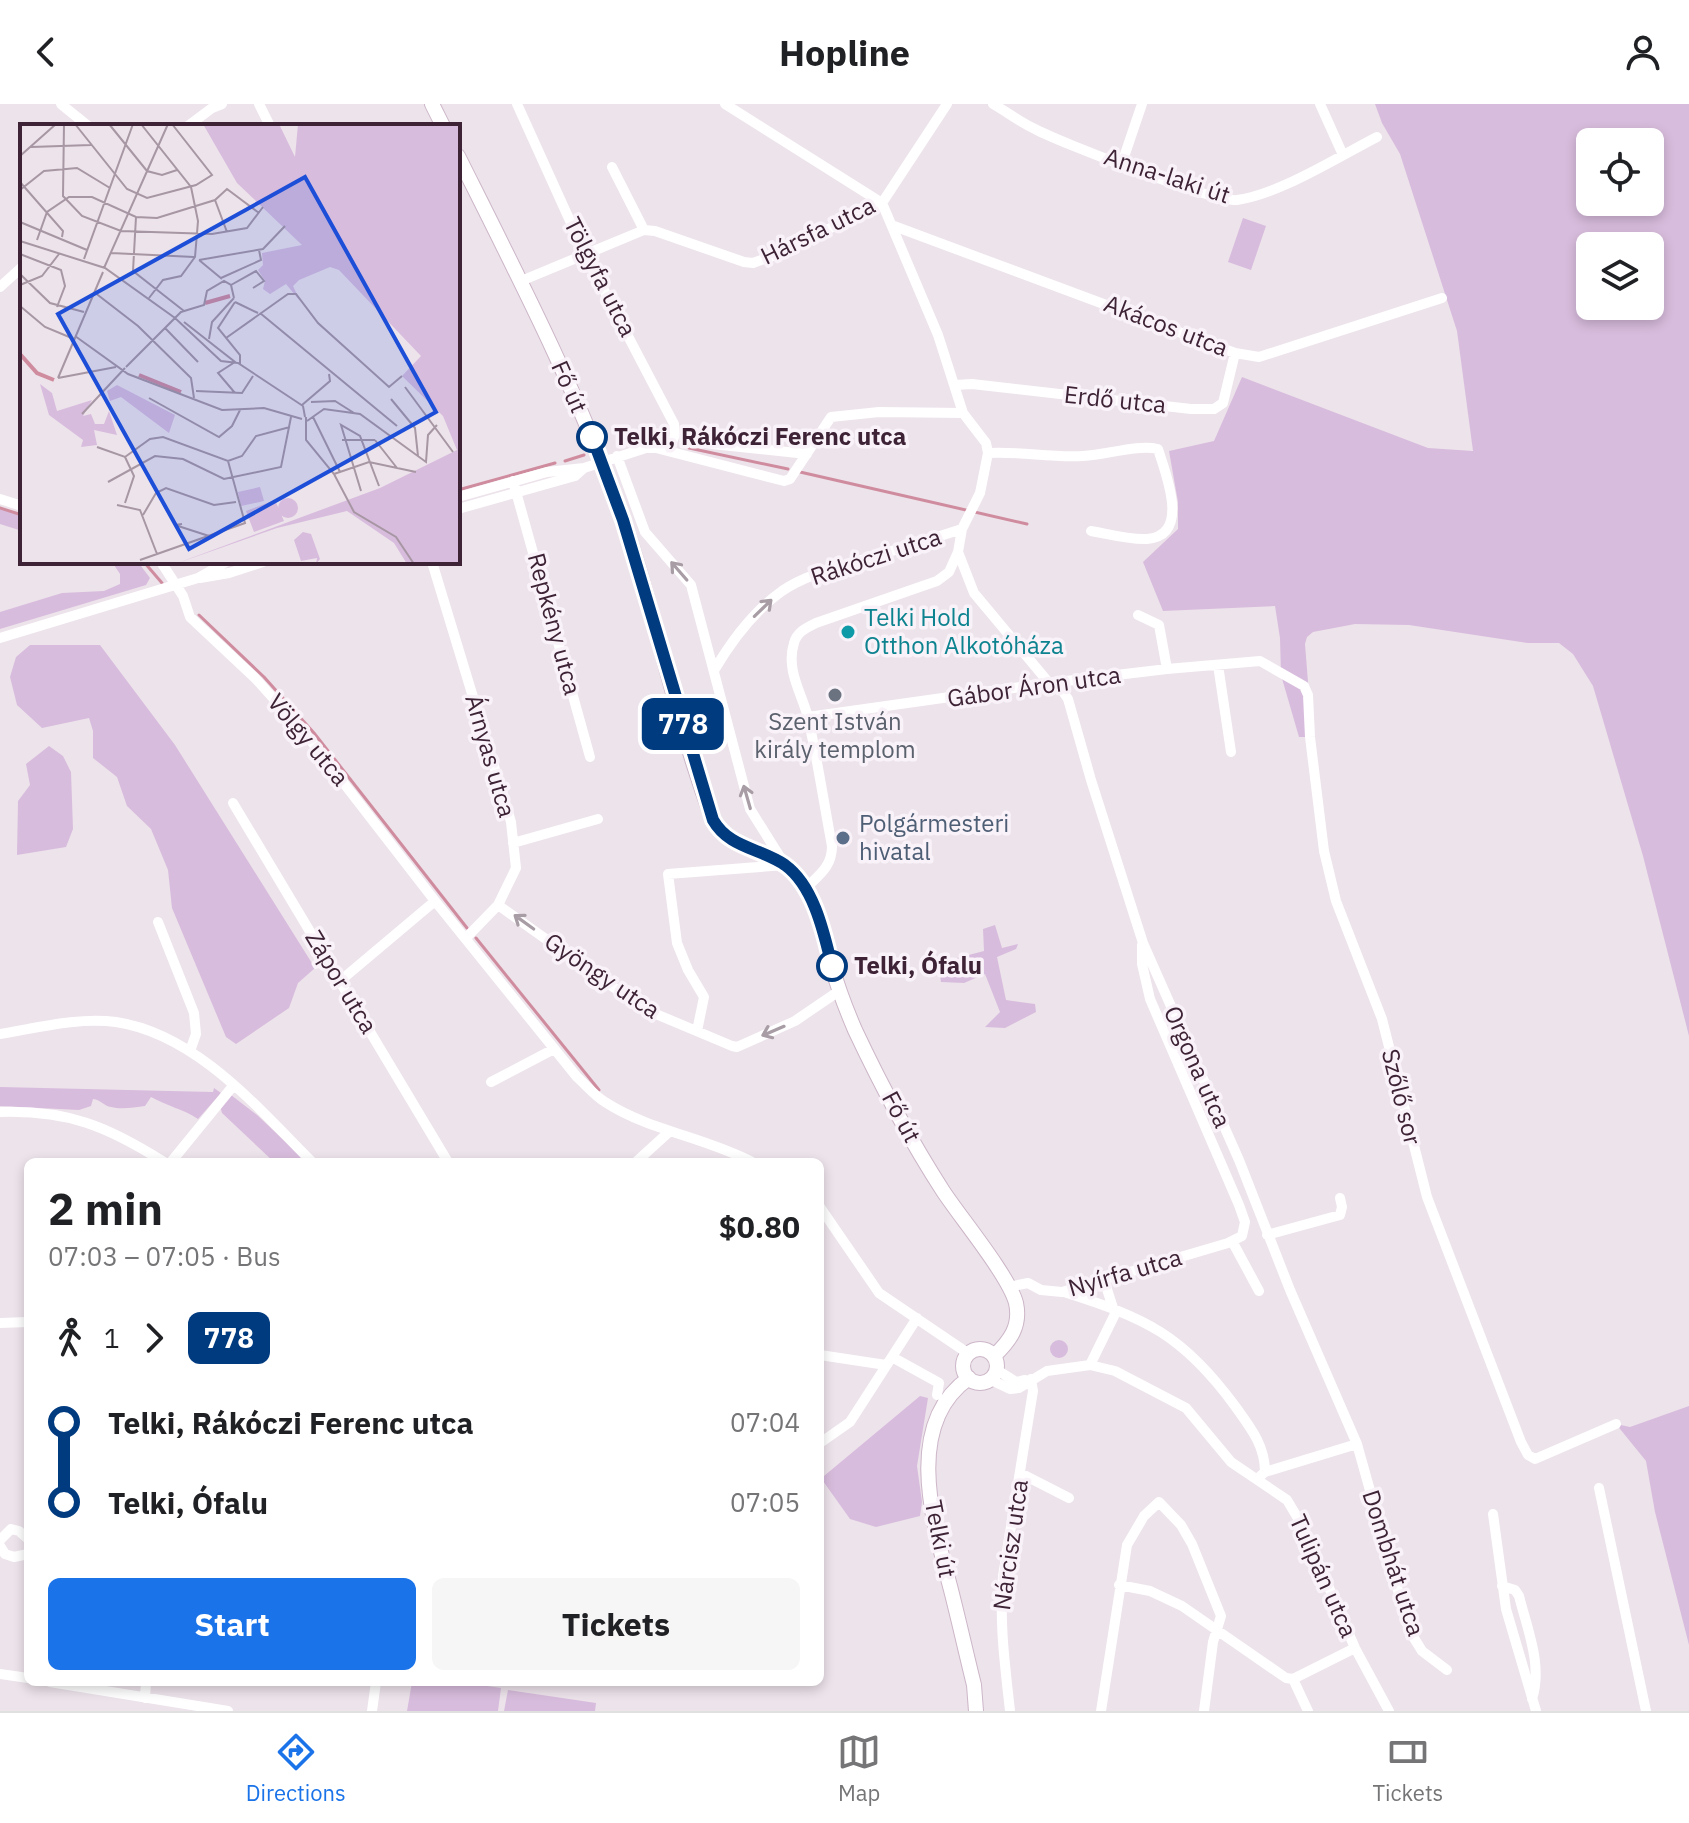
<!DOCTYPE html>
<html lang="en">
<head>
<meta charset="utf-8">
<style>
	:root { --surface:#fff; --page:#f6f6f6; --text:#202124; --muted:#757577; --line:#e0e0e0; --accent:#1a73e8 }
	body { margin:0; font-family:"IBM Plex Sans",sans-serif; background:var(--page); color:var(--text); height:100vh; display:flex; flex-direction:column; font-size:30px; white-space:nowrap }
	* { box-sizing:border-box; margin:0 }
	p { font-size:26px; color:var(--muted) }
	.icon { flex:none; width:44px; height:44px; fill:none; stroke:currentColor; stroke-width:2; stroke-linecap:round; stroke-linejoin:round }
	.map { position:relative; flex:1; overflow:hidden }
	.sheet { position:absolute; left:24px; top:1054px; width:800px; height:528px; display:flex; flex-direction:column; background:var(--surface); border-radius:12px; box-shadow:0 4px 12px #0003 }
	.sheet>* { flex:none }
	.badge { padding:0 16px; border-radius:12px; font-size:28px; line-height:52px }
	.fabs { position:absolute; left:1576px; top:24px; display:grid; gap:16px }
	.fabs a { display:grid; place-items:center; width:88px; height:88px; border-radius:12px; background:var(--surface); box-shadow:0 4px 12px #0003; font-size:40px }
	.map>.badge { position:absolute; translate:-50% -50%; box-shadow:0 0 0 4px #fff }
	.legs { display:flex; align-items:center; gap:12px; height:88px; padding:0 24px; font-size:26px }
	.legs p { margin-inline-start:auto }
	.head { display:flex; align-items:center; justify-content:space-between; height:136px; padding:0 24px }
	h1 { font-size:44px; font-weight:800; line-height:60px }
	.button { display:flex; gap:16px; margin-top:auto; padding:16px 24px }
	.button a { flex:1; height:92px; border-radius:12px; background:var(--accent); color:#fff; font-size:32px; font-weight:800; line-height:92px; text-align:center }
	.button a+a { background:var(--page); color:var(--text) }
	ul { padding:0 24px; list-style:none }
	li { display:flex; align-items:center; gap:28px; height:80px; font-size:30px }
	li i { display:grid; place-items:center; width:12px; height:100%; margin:0 10px; background:currentColor }
	li i::after { content:''; width:20px; height:20px; margin:-10px; border:6px solid; border-radius:50%; background:var(--surface) }
	li p { margin-inline-start:auto }
	li:first-child i { background:linear-gradient(#0000 50%,currentColor 0) }
	li:last-child i { background:linear-gradient(currentColor 50%,#0000 0) }
	header { display:flex; justify-content:space-between; align-items:center; height:104px; padding:0 24px; background:var(--surface); font-size:36px; font-weight:800 }
	.menu { display:flex; justify-content:space-around; align-items:center; height:112px; border-top:2px solid var(--line); background:var(--surface); font-size:22px; color:var(--muted) }
	.menu a { display:grid; justify-items:center; gap:4px }
	.menu .active { color:var(--accent) }
	.map>svg:first-child { display:block }
	.green { fill:#d8bcdd; fill-rule:evenodd }
	.lines { fill:none; stroke-linecap:round; stroke-linejoin:round }
	.stream { stroke:#d08c9f; stroke-width:3 }
	.secondary-casing { stroke:#ccb6c8; stroke-width:16 }
	.street { stroke:#fff; stroke-width:10 }
	.secondary { stroke:#fff; stroke-width:14 }
	.oneway { stroke:#a89ca5 }
	.line-1-casing { stroke:#fff; stroke-width:18 }
	.line-1 { stroke:#003b80; stroke-width:12 }
	.stop-1-dot { fill:#fff; stroke:#003b80; stroke-width:4 }
	.culture-dot { fill:#0f9aa8; stroke:#f9f3f9; stroke-width:3 }
	.worship-dot { fill:#6b7280; stroke:#f9f3f9; stroke-width:3 }
	.service-dot { fill:#5c6f8a; stroke:#f9f3f9; stroke-width:3 }
	.labels { text-anchor:middle; stroke-width:7; stroke-linejoin:round; paint-order:stroke }
	.street-label { font-size:24px; fill:#3e2336; stroke:#f9f3f9 }
	.stop-label { font-size:24px; font-weight:bold; fill:#3e2336; stroke:#f9f3f9; text-anchor:start }
	.culture-label { font-size:24px; fill:#0d838f; stroke:#f9f3f9; text-anchor:start }
	.worship-label { font-size:24px; fill:#5b616d; stroke:#f9f3f9 }
	.service-label { font-size:24px; fill:#4e5e75; stroke:#f9f3f9; text-anchor:start }
	.inset-river { fill:none; stroke:#d08c9f; stroke-width:4 }
	.inset-road { fill:none; stroke:#a796a3; stroke-width:2 }
	.view { fill:#1d4ed8; fill-opacity:0.15; stroke:#1d4ed8; stroke-width:4 }
	.inset-edge { fill:none; stroke:#3e2336; stroke-width:4 }
</style>
</head>
<body>
<header><svg class="icon" aria-label="back" viewBox="0 0 24 24"><path d="M15 5l-7 7 7 7"/></svg>Hopline<svg class="icon" aria-label="person" viewBox="0 0 24 24"><circle cx="12" cy="8" r="4"/><path d="M4 21q1-7 8-7t8 7"/></svg></header>
<div class="map">
<svg width="1689" height="1607" viewBox="0 0 1689 1607">
	<rect width="100%" height="100%" fill="#ede3eb"/>
	<path class="green" d="M1375,0H1689V932L1643,752L1593,582L1573,550L1559,539H1528L1409,521L1355,520L1313,528L1307,533L1305,540L1308,578L1305,582L1310,633H1299L1281,571L1280,534L1275,502L1163,507L1143,458L1178,425V398L1169,347L1214,337L1242,273L1428,344L1473,347L1457,227L1400,50L1382,19ZM1590,38H1650V98H1590ZM1590,142H1650V202H1590Z
		M1243,114L1266,122L1251,166L1228,158Z
		M0,404L22,411V427L0,420Z
		M112,458H138L150,474L146,481L0,525V508L62,489L104,487L120,480V470Z
		M30,541H100L175,641L315,864L298,879L289,904L236,940L226,933L172,804L168,766L151,725L127,702L117,673L93,654V627L89,614L42,624L17,601L10,573L16,553Z
		M49,642L63,652L71,668L73,725L66,743L17,751L18,697L30,681L26,660Z
		M995,821L1002,844L1018,840L1016,845L997,853L1006,896L1035,900L1036,908L1005,924L985,923L1000,908L985,870L964,879L941,878L938,859L984,847L983,825Z
		M0,983L213,988L214,984L221,989L198,1015C183,1005 167,1002 151,993L145,1002C135,1003 122,1006 111,1003C104,1002 101,996 93,995L91,1002L79,1006L0,1002Z
		M231,991L257,1011L307,1058H274L222,1009L220,1002Z
		M1050 1245a9 9 0 1 1 18 0a9 9 0 1 1-18 0Z
		M920,1292L928,1294L917,1362L922,1398L920,1412L876,1423L850,1415L823,1377L824,1372Z
		M1689,1302V1541L1655,1408L1646,1357L1616,1320L1630,1323Z
		M412,1578H460L501,1584L498,1607H407Z
		M508,1586L596,1599L595,1607H504Z"/>
	<g class="lines">
		<path class="stream" d="M689,344L788,365
			M565,357L584,351
			M800,368L1027,420
			M458,386L555,359
			M0,404L22,411
			M144,458L162,479
			M199,511L264,573L314,629L467,824
			M476,834L599,986"/>
		<g class="secondary-casing">
			<path id="secondary" d="M432,0L443,22
				M458,52C517,170 578,288 622,412C657,512 675,617 713,716C731,748 774,744 797,772C817,797 824,833 832,863C838,884 846,905 855,926C879,977 912,1039 943,1087C960,1113 1009,1172 1016,1199C1021,1222 1010,1237 994,1252
				M963 1262a17 17 0 1 1 34 0a17 17 0 1 1-34 0Z
				M969,1274C902,1321 934,1421 951,1486C959,1517 966,1549 974,1581L976,1607"/>
		</g>
		<path class="street" d="M61,0L88,22
			M259,0L270,22
			M517,0L585,150L674,320L675,331L668,347
			M725,0L882,99
			M993,0C1007,8 1020,18 1035,25C1061,39 1216,99 1237,96C1280,90 1338,53 1377,33
			M1320,0L1343,51
			M188,22L212,4L222,0
			M1122,59L1142,0
			M612,63L644,126
			M882,99L938,231L963,309
			M894,122L1235,249L1259,253L1442,194
			M521,177L644,126L655,127L744,158L753,159L775,151L882,99L947,0
			M0,183L22,163
			M955,281L972,280L1191,305H1214L1223,299L1235,249
			M712,340L807,350
			M988,349C1020,347 1051,354 1083,352C1107,351 1137,340 1158,345C1166,371 1191,431 1147,435C1129,436 1108,430 1091,427
			M617,352L645,428L691,481L750,705L785,761L668,770L677,839L688,866L704,893L697,927
			M513,377L590,653
			M458,393L547,368L584,364
			M0,395L22,402
			M458,405L575,372L584,364L646,344H656L784,377L790,375L831,313L879,308L963,309L986,339L988,349L980,389L962,425L958,448L974,489L1049,579
			M161,458L183,492L190,513L255,574L308,633L435,797L577,973C586,981 595,992 605,998C650,1027 704,1033 752,1058
			M432,458L511,718L516,764L498,801L466,834
			M200,474L229,469L263,458
			M1138,511L1159,521L1167,565
			M0,534L198,474L226,458
			M1218,561L1231,648
			M715,565C732,536 754,507 782,487C807,470 839,463 868,454C899,445 931,435 962,425
			M1057,579L1068,595L1091,676L1143,839L1239,1056L1290,1186L1357,1340L1409,1526L1422,1547L1447,1566
			M808,613L1049,579L1167,565L1260,557L1304,582L1308,591L1310,633L1324,747L1336,797L1382,915L1427,1093L1521,1338L1528,1351L1535,1355L1616,1320
			M233,699L448,1058
			M513,739L598,715
			M805,785C819,771 832,763 832,742C824,700 818,659 809,618C804,592 785,568 794,539C797,528 806,524 816,519L937,477L949,468L958,448
			M498,801L644,905L732,942L737,943L795,917L839,887
			M158,818L194,909L196,930L190,947
			M340,877L435,797
			M0,930C37,924 78,913 116,918C196,930 258,1004 312,1058
			M491,978L554,945
			M0,1008C68,1006 107,1022 164,1058
			M171,1058L233,982
			M636,1058L670,1027
			M820,1103L879,1189L969,1250
			M1267,1131L1340,1111L1342,1103L1340,1094
			M1232,1137L1259,1187
			M1008,1183L1028,1179L1041,1186L1062,1188L1228,1139L1242,1132L1245,1118L1239,1101L1150,895L1142,860V841
			M1064,1188C1146,1214 1183,1231 1235,1302C1250,1323 1265,1341 1265,1368L1258,1374
			M0,1219L28,1218
			M820,1251L886,1261
			M892,1253L939,1279L937,1291
			M1090,1261L1115,1210L1104,1176
			M997,1266L1016,1278L1025,1276
			M991,1276L1010,1285L1019,1284L1047,1267L1090,1261L1115,1267L1186,1304L1231,1358L1287,1396L1302,1421L1355,1544L1389,1607
			M820,1339L850,1318L917,1214
			M1265,1368L1357,1340
			M1020,1369L1069,1394
			M1599,1384L1646,1607
			M1493,1410L1506,1505L1536,1607
			M0,1436L11,1425L19,1427L28,1435
			M0,1442L5,1450L14,1453L28,1450
			M1119,1481L1150,1487L1182,1502L1286,1574L1293,1575
			M1502,1482L1515,1486L1519,1492C1527,1524 1543,1562 1532,1595
			M0,1570L28,1574
			M1293,1575L1355,1544
			M1293,1575L1308,1607
			M50,1578L228,1607
			M145,1594L146,1578
			M372,1607L376,1578
			M1010,1607C1005,1561 999,1518 1003,1472L1033,1287L1031,1275
			M1101,1607L1127,1441L1144,1412L1159,1398L1181,1421L1192,1440L1221,1512L1213,1538L1204,1607"/>
		<use href="#secondary" class="secondary"/>
	</g>
	<defs><path id="oneway-shaft" d="M-6 0H5M1.5-3L5.5 0L1.5 3" fill="none" stroke-width="1.6" stroke-linecap="round" stroke-linejoin="round" transform="scale(2)"/></defs>
	<g class="oneway">
		<use href="#oneway-shaft" transform="translate(679 467) rotate(-131)"/>
		<use href="#oneway-shaft" transform="translate(763 504) rotate(-44)"/>
		<use href="#oneway-shaft" transform="translate(747 693) rotate(-106)"/>
		<use href="#oneway-shaft" transform="translate(524 818) rotate(-144)"/>
		<use href="#oneway-shaft" transform="translate(773 927) rotate(157)"/>
	</g>
	<g class="lines">
		<g class="line-1-casing">
			<path id="line-1" d="M592,333L623,416L713,716C729,744 760,744 785,761C814,782 824,829 832,862"/>
		</g>
		<use href="#line-1" class="line-1"/>
	</g>
	<g class="stop-1-dot">
		<circle cx="592" cy="333" r="14"/>
		<circle cx="832" cy="862" r="14"/>
	</g>
	<circle class="culture-dot" cx="848" cy="528" r="8"/>
	<circle class="worship-dot" cx="835" cy="591" r="8"/>
	<circle class="service-dot" cx="843" cy="734" r="8"/>
	<g class="labels">
		<g class="street-label">
			<text transform="translate(1167 72) rotate(18)" y="8">Anna-laki út</text>
			<text transform="translate(818 127) rotate(-26)" y="8">Hársfa utca</text>
			<text transform="translate(600 173) rotate(63)" y="8">Tölgyfa utca</text>
			<text transform="translate(1166 222) rotate(21)" y="8">Akácos utca</text>
			<text transform="translate(569 283) rotate(66)" y="8">Fő út</text>
			<text transform="translate(1115 296) rotate(6)" y="8">Erdő utca</text>
			<text transform="translate(876 453) rotate(-18)" y="8">Rákóczi utca</text>
			<text transform="translate(554 520) rotate(75)" y="8">Repkény utca</text>
			<text transform="translate(1034 583) rotate(-8)" y="8">Gábor Áron utca</text>
			<text transform="translate(308 636) rotate(50)" y="8">Völgy utca</text>
			<text transform="translate(490 652) rotate(74)" y="8">Árnyas utca</text>
			<text transform="translate(602 872) rotate(34)" y="8">Gyöngy utca</text>
			<text transform="translate(341 878) rotate(59)" y="8">Zápor utca</text>
			<text transform="translate(1197 963) rotate(66)" y="8">Orgona utca</text>
			<text transform="translate(1401 993) rotate(76)" y="8">Szőlő sor</text>
			<text transform="translate(901 1013) rotate(62)" y="8">Fő út</text>
			<text transform="translate(1125 1169) rotate(-16)" y="8">Nyírfa utca</text>
			<text transform="translate(940 1435) rotate(79)" y="8">Telki út</text>
			<text transform="translate(1011 1441) rotate(-82)" y="8">Nárcisz utca</text>
			<text transform="translate(1393 1459) rotate(72)" y="8">Dombhát utca</text>
			<text transform="translate(1323 1472) rotate(66)" y="8">Tulipán utca</text>
		</g>
		<g class="stop-label">
			<text x="614" y="341">Telki, Rákóczi Ferenc utca</text>
			<text x="854" y="870">Telki, Ófalu</text>
		</g>
		<g class="culture-label">
			<text x="864" y="522">Telki Hold<tspan x="864" dy="28">Otthon Alkotóháza</tspan></text>
		</g>
		<g class="worship-label">
			<text x="835" y="626">Szent István<tspan x="835" dy="28">király templom</tspan></text>
		</g>
		<g class="service-label">
			<text x="859" y="728">Polgármesteri<tspan x="859" dy="28">hivatal</tspan></text>
		</g>
	</g>
	<g transform="translate(20 20)">
		<rect width="440" height="440" fill="#ede3eb"/>
		<path d="M183,0H259L275,33L278,0H440V440H387L374,419L327,387L257,404L155,440L360,364L437,326L423,292L382,252L401,232L319,146L310,143L279,156L273,162L280,177L266,160L250,170L243,165L245,157L238,146L243,141L242,129L282,121L217,59ZM20,260L32,269L37,287L72,276L63,292L71,290L75,300H84L89,287L97,311L74,306L77,321L61,323L63,316L29,291ZM97,261L155,291L149,309L101,273L90,277L87,267ZM240,363L244,377L221,382L218,368ZM258 384a10 10 0 1 1 20 0a10 10 0 1 1-20 0ZM255,376L264,397L234,408L226,387ZM283,408L291,410L300,435L296,440L297,434L281,437L274,416Z" fill="#d8bcdd"/>
		<path class="inset-river" d="M185,179L210,172M0,230L17,249L34,256M119,251L161,268"/>
		<path class="inset-road" d="M44,0L43,72L62,92L101,107L192,110L227,104L243,83M55,0L107,65L127,74L176,61L192,51L152,0M89,0L127,47L142,51L157,46M121,0L171,63L178,97L175,133L161,152L143,156L129,174M11,23L71,21M0,32L36,0M0,58L43,107L42,113M0,66L24,47L57,44L90,64M195,76L207,108M116,93L113,147L164,187M0,98L67,126M17,116L27,88L49,73H72L116,93L137,94L195,76L207,65L239,89M0,117L85,144L155,194L201,237L218,239L283,282L285,293M91,129L174,133M0,130L41,146L45,162L37,183M64,135L113,0M179,136L243,125L265,102M179,136L202,155M84,144L148,0M0,150L30,179L64,188M201,154L241,136L239,126M0,161L22,152L39,130M211,161L236,147L244,157L233,164M74,168L118,202L171,254L174,274M215,178L198,204L220,231V240M215,178L238,189M0,182L25,203L54,215M240,189L377,302M164,198L215,238L198,249L215,269M145,204L178,238M55,212L108,250L202,286L244,284L282,295M206,214L268,170H276L298,199L369,263L382,252M189,215L192,198L214,174M106,243L161,188L184,181L187,167L204,157L211,161L214,174M38,254L83,148M38,254L96,243M385,263L433,328M176,267L222,269L233,252M129,274L199,313L212,302L220,286M371,275L395,304L398,332M291,278L315,277L334,289M282,281L310,257L309,250M62,290L105,244M286,293V316L314,350L334,388L376,413L394,440M293,293L320,348M287,297L304,285L340,290L406,338L408,311L417,301M322,316H355M355,316L377,344M77,323L105,333L130,315L143,313L208,337L222,332L236,312L270,303M314,350L349,338L396,348M88,358L135,332L163,335L204,355L261,343L271,293M341,367L321,301L340,312L359,362M105,379L114,352L105,333M97,381L120,386L137,430M123,391L136,369L146,364L194,381L216,378M162,400L155,401L189,412M120,436L225,399L208,337"/>
		<path class="view" d="M285,53L416,288L169,425L38,190Z"/>
		<rect width="440" height="440" class="inset-edge"/>
	</g>
</svg>
<div class="fabs">
<a><svg class="icon" aria-label="locate" viewBox="0 0 24 24"><circle cx="12" cy="12" r="6"/><path d="M12 2v4M12 18v4M2 12h4M18 12h4"/></svg></a>
<a><svg class="icon" aria-label="layers" viewBox="0 0 24 24"><path d="M12 4l9 5-9 5-9-5zM3 14l9 5 9-5"/></svg></a>
</div>
<b class="badge" style="left:683px;top:620px;background:#003b80;color:#fff">778</b>
<section class="sheet">
<div class="head"><div><h1>2 min</h1><p>07:03 – 07:05 · Bus</p></div><b>$0.80</b></div>
<div class="legs"><svg class="icon" aria-label="walk" viewBox="0 0 24 24"><circle cx="13" cy="4" r="2"/><path d="M13 8l-2 6 4 7M11 14l-3 7M7 12l3-4h3l4 4"/></svg>1<svg class="icon" aria-label="forward" viewBox="0 0 24 24"><path d="M9 5l7 7-7 7"/></svg><b class="badge" style="background:#003b80;color:#fff">778</b></div>
<ul>
<li><i style="color:#003b80"></i><b>Telki, Rákóczi Ferenc utca</b><p>07:04</p></li>
<li><i style="color:#003b80"></i><b>Telki, Ófalu</b><p>07:05</p></li>
</ul>
<div class="button"><a>Start</a><a>Tickets</a></div>
</section>
</div>
<nav class="menu">
<a class="active"><svg class="icon" aria-label="directions" viewBox="0 0 24 24"><path d="M12 3l9 9-9 9-9-9zM9 14v-3h6M13 9l2 2-2 2"/></svg>Directions</a>
<a><svg class="icon" aria-label="map" viewBox="0 0 24 24"><path d="M3 6l6-2 6 2 6-2v14l-6 2-6-2-6 2zM9 4v14M15 6v14"/></svg>Map</a>
<a><svg class="icon" aria-label="tickets" viewBox="0 0 24 24"><path d="M3 7h18v10H3zM15 7v10"/></svg>Tickets</a>
</nav>
</body>
</html>
